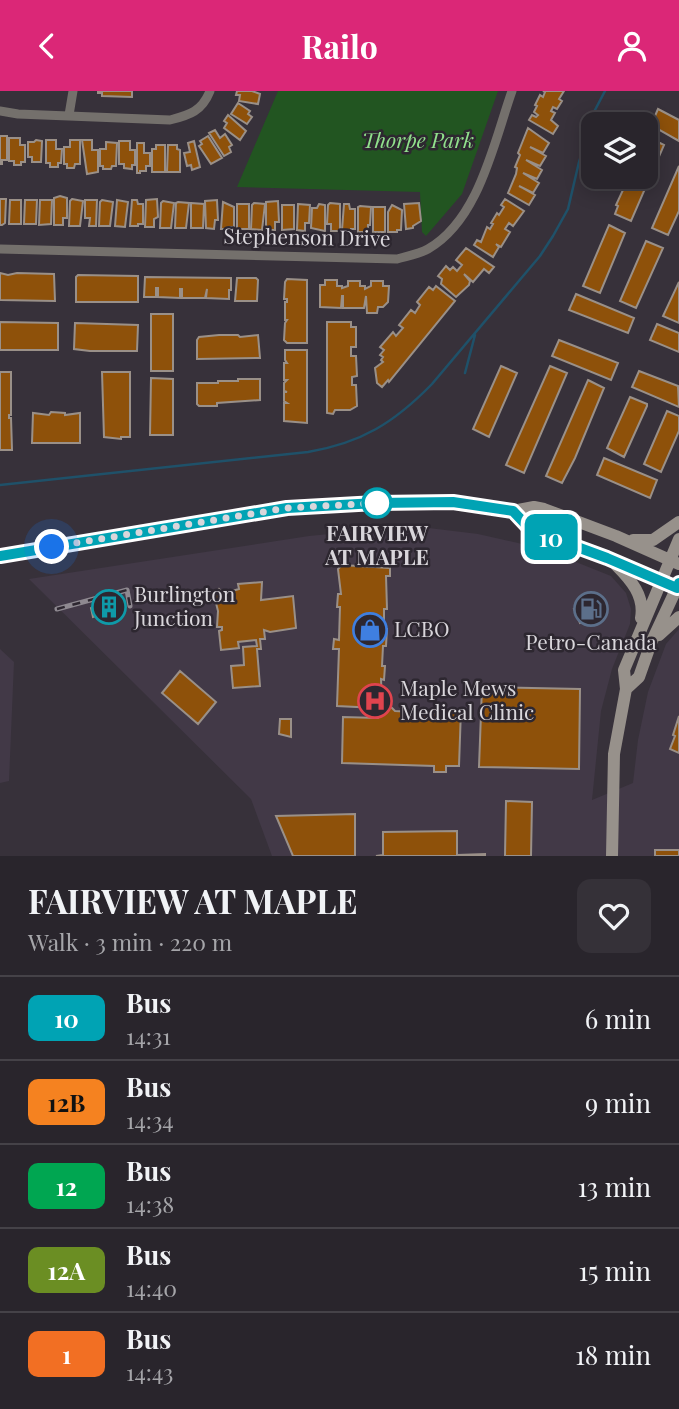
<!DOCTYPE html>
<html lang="en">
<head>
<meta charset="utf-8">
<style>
	:root { --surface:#29252c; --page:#353138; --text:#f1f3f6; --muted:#a5a5a9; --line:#454248; --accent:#db2777 }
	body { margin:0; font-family:"Playfair Display",serif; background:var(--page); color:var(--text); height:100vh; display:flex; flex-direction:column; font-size:26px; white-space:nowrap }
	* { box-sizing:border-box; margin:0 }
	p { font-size:23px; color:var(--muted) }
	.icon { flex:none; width:38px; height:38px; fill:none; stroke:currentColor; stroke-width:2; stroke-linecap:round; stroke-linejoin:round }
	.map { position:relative; height:765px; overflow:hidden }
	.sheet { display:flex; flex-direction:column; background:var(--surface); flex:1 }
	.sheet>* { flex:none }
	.badge { padding:0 14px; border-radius:10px; font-size:24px; line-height:46px }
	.tools { position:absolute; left:581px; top:21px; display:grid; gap:14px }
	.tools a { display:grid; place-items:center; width:77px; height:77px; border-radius:14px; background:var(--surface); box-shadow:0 4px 18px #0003,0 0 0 2px var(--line); font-size:35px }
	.you { position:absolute; width:35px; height:35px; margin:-18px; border:5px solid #fff; border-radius:50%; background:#1a73e8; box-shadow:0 0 0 10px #1a73e833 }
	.map>.badge { position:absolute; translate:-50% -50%; box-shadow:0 0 0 4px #fff }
	.round { display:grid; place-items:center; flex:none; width:74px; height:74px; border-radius:14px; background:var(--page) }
	.head { display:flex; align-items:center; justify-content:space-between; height:119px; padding:0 28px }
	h1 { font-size:33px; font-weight:700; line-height:52px }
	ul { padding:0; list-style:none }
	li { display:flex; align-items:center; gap:21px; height:84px; padding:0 28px; border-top:2px solid var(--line) }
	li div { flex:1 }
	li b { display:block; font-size:26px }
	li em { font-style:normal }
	li .badge { min-width:77px; font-weight:700; text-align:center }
	header { display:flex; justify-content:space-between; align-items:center; height:91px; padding:0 28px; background:var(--accent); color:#fff; font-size:32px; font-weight:700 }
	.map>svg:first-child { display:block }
	.built { fill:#423947 }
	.green { fill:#225521 }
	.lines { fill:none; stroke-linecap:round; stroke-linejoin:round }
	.stream { stroke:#1f5169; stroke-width:2.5 }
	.building { fill:#8e510a; stroke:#9a9088; stroke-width:2 }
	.street { stroke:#74706c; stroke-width:9 }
	.secondary { stroke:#97918b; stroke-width:12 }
	.rail-casing { stroke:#8e8990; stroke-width:5 }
	.rail { stroke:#2d2730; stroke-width:2.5; stroke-dasharray:8; stroke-linecap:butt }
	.line-casing { stroke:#fff; stroke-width:16 }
	.line { stroke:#00a3b4; stroke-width:10 }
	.walk { stroke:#d9d6db; stroke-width:7; stroke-dasharray:0 12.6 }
	.stop-dot { fill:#fff; stroke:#00a3b4; stroke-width:3.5 }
	.labels { text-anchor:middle; stroke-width:5; stroke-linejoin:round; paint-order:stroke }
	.park-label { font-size:21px; font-style:italic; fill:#91e18c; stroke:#2d2730 }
	.street-label { font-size:21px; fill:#d9d6db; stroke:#2d2730 }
	.stop-label { font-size:21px; font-weight:bold; fill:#d9d6db; stroke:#2d2730 }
	.poi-label { font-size:21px; fill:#d9d6db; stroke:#2d2730; text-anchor:start }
</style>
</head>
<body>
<header><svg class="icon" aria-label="back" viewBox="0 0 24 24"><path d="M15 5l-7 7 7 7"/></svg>Railo<svg class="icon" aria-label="person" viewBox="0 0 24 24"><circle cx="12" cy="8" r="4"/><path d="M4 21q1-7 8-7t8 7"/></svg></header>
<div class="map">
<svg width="679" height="765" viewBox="0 0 679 765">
	<rect width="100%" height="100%" fill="#37313a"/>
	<path class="built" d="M412,435L478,443L518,452L561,465L611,485L626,502L631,518L630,533L612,578L601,620L592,709L633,692L638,649L648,601L666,553L679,538V765H272L251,708L29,488L309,445Z
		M0,558L14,571L9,690L0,692Z"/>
	<path class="green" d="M278,0H498L462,103L426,145L422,141L420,101L237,96Z"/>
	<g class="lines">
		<path class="stream" d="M465,282L475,244
			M0,394L308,361C361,352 394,332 432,293L540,165L553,145L568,118L579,71L595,19L605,0"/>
	</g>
	<path class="building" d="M98,0H132V6L102,5V2H98Z
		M237,0H252L260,3L258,13L239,10L240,4H236Z
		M543,0H564L559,8L562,10L557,18L553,16L551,20L555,22L551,29L558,35L553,43L529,29L532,24L536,26L538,24L534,21L537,15L535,14L540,4L543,6L545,1Z
		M238,12L250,20L248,23L252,26L247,33L231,23Z
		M658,18L679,29V50L651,34Z
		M228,24L246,40L240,49L224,37L227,32L224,30Z
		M528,37L549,52L543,62L530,56L546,65L540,75L526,69L542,79L537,88L523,82L539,92L533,102L519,95L535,104L529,114L508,102L516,83L517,77L515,76L520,64L518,62Z
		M215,39L220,47L225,43L232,54L229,56L231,61L224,65L209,42Z
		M0,45H7V69H2V73H0Z
		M208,45L222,67L211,73L199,55L202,53L200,50Z
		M648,46L664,54L631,130L615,123L618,115L616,114L629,86H646V50Z
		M9,47H20V54H25V71H21V74H14V70H9Z
		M36,49L42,50L41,71H32V66H28V51H34Z
		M46,49H56V58H62L61,72H58V76H50V72H46Z
		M70,49H80V73H75L74,77H67V73H64V56H70Z
		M82,49H92V59H98V81L87,83Z
		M119,50H130V59H135V74H132V78L124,77V73H119Z
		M194,50L200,76L192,79L191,74L187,75L184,62L190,61L188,52Z
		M106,51L117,52L116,75H112L111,78H103V75H100V58H106Z
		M137,52H144V62H150V75H146V80H140V82H137Z
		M156,54H165V81H152V58H156Z
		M168,54H177V58L180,59V81H167Z
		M679,75V120L668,144L652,137Z
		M60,105L67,107V127H63V134H54V107Z
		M0,108H6L5,132L2,134H0Z
		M72,108L83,110L80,135H69L70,110Z
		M157,108L158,126L154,128V136H145L146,109Z
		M505,108L524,120L513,135L509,132L505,138L510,141L501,156L496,153L499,156L493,166L474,154L477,149L481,151L487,136L490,138L493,133L491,132L497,122L499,124L504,116L501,114Z
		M10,109H21V133H9Z
		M25,109H37L36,133H24Z
		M40,109H52L51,133L39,134Z
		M85,109H97L96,135H89L90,127H85Z
		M102,109L113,111L110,135H99L100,111Z
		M117,109L128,111L125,136L115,135Z
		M132,109H137L138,113H143V133H138V135H130Z
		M217,109L218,129H215L214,138L206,137L205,110Z
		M163,110L174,112L171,137H160L161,112Z
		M278,110L279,131H275V139H266V111Z
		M178,111L189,112L186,137H175L176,112Z
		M223,111L234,116V136H229V138H221Z
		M191,112L204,113L203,137H191Z
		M254,112L265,113L262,139L251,138L252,114Z
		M330,112L340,113V140H331V133H327L328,114Z
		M419,112L421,130L413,135V137L406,138L404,113Z
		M237,113H249V138H237Z
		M298,113L310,114L309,132H305V140L297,139Z
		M319,113L325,114V140L311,137L312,117H317Z
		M344,113H349L350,118H355V138H351V140L342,139Z
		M282,114H294V138L282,139Z
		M392,114L402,119L401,139H397V141H388V121Z
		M360,115L371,116L370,134H368V141H358V116Z
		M373,116H385V141H373Z
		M609,134L625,142L600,202L583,195Z
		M646,150L663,157L636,217L620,210Z
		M466,157L494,176L489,182L484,178L473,191L464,183L470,190L469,194L456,206L441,193L442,188L438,185L446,175L450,179L453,176L457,180L462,174L456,169Z
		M0,182L8,184L17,182L54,183L55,210L0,209Z
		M78,184L138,185V211H76V186Z
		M145,186L231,187V199H229V208L206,207L207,198L205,207H182V198H180V207L158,206V197H156V206H144Z
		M237,187H256L258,189L257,210H235Z
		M287,188L307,189V252H287L284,249L285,232L287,229H285V211H287V208H284L285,191Z
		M325,189H337V195H342V197L348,195V190H360V195H365V198L371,195V190H383V195H389L388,211L383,216H378L377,222H367L366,205L364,217H343V205H342L341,217L320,216V194H325Z
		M679,191V232L663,225Z
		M436,195L455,210L389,291L388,289L382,296L377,292L375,277L383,271L381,269L383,266L380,264L384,259L380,256L393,241L396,245L403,237L399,234L411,219L415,222L420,214L417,211L429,196L433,199Z
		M576,203L634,227L628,242L569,219Z
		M151,223H173V280H151Z
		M0,231L58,232V259H0Z
		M327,231H351V236H356V256H351V265H356L357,285L352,286V294H356L357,315L350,319H335L333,323L327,322Z
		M75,232L138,234L137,260H90L74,258Z
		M657,233L679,242V261L650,249Z
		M219,244H238L240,246L258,244L260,267L197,268V249L199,246Z
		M559,249L618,272L611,289L552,265Z
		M285,259H307V332L284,330V312H287L284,310V301H287L284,300V292L287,289H284V272H287L285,269Z
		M501,275L517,282L489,346L473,338Z
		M550,275L567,282L524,382L506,374Z
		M639,280L678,295L679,316L632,296Z
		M0,281H11V324H9V327H11L12,359H0Z
		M102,281H130V346H121V348L104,346Z
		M151,287L173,288V344H150Z
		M238,288H260V309L217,312V315H199L197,313V292H218V290H238Z
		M588,289L604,297L575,367L562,392L546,385Z
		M630,306L647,313V315L624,366L607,357Z
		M667,320L679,325V340L661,381L644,373Z
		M51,321L65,322V324L80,322V352H32L33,322L49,324Z
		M604,367L657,389L650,407L597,384Z
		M342,474L390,477V485H386L387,518H384V538H387L386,555H383L382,575H385L384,589L381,588L382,613L385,610L395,620L451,623V618H461L459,675H446V681H434V675L342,672L343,626L378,627L381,621L377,617L337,615L339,558H333L334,548L339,549L340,516H337L338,503H341L338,478Z
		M262,491L261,509L293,505L296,537L270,541L264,539L265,548H260L261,558H257L260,595L233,597L231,575L244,574L243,556L257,555L256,549L238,551L239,557L221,559L219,540L222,539V536H217L218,520L214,504L219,498L222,501L232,500L239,498L238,493Z
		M119,507L124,509L125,515L122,520L99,527V524L93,526L91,517L96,515L95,513Z
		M600,508L605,521L580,532L574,518Z
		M180,580L216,611L198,633L162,602Z
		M482,596L580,598L579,678L479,676Z
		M679,625V662L670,658L675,645L673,644Z
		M280,628H291V646L279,643Z
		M506,710L532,711L531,765H505Z
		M355,723V765H293L276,725Z
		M457,740V764L485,763V765H376L383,764V741Z
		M655,759H679V765H655Z"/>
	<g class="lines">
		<path class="street" d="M0,20L18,23L170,29C190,24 202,20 210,0
			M69,24L73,0
			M0,158L397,168C407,165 419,163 428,158C479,129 494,51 512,0"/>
		<path class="secondary" d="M513,420L531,439L607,467L679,498
			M633,449H653L679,431
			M0,465L287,417L376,412L453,411L513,420L534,416L544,418L616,445L679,473
			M616,474C631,489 645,505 641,527
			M659,544L679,526
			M626,598L639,586L651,552L679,492
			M612,765L614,663L626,598L624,579L679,448"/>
		<g class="rail-casing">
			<path id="rail" d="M57,518L127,499L130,515"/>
		</g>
		<use href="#rail" class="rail"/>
	</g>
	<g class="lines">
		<g class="line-casing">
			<path id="line" d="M0,465L287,417L376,412L453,411L513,420L531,439L607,467L677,497L679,492"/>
		</g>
		<use href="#line" class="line"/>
		<path class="walk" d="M52,456L287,417L377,412"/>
	</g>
	<defs>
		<g id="building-ring" transform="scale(1.75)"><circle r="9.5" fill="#2d2730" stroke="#0f9aa8" stroke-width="1.5"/><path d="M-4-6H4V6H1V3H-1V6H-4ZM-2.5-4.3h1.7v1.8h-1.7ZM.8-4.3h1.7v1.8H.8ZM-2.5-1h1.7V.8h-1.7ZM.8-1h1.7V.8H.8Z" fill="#0f9aa8"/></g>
		<g id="fuel-ring" transform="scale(1.75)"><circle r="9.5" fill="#2d2730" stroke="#5c6f8a" stroke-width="1.5"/><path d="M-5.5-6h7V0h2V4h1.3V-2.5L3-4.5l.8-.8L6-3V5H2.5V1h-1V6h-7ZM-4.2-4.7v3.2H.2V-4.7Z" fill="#5c6f8a"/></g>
		<g id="shop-ring" transform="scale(1.75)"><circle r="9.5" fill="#2d2730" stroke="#3f7fe0" stroke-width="1.5"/><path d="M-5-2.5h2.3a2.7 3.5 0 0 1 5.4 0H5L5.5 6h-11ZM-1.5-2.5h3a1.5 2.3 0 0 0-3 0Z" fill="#3f7fe0"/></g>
		<g id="hospital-ring" transform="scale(1.75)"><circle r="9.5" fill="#2d2730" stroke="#e0444e" stroke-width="1.5"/><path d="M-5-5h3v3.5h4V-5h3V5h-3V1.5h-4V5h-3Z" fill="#e0444e"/></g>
	</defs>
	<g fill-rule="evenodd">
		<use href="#building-ring" x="109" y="516"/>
		<use href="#fuel-ring" x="591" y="518"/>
		<use href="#shop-ring" x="370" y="539"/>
		<use href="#hospital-ring" x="375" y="610"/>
	</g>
	<circle class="stop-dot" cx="377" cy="412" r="14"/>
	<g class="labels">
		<g class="park-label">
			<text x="418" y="57">Thorpe Park</text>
		</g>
		<g class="street-label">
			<text transform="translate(307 147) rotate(1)" y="7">Stephenson Drive</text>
		</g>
		<g class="stop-label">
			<text x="377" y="450">FAIRVIEW<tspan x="377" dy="24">AT MAPLE</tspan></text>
		</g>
		<g class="poi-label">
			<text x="134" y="511">Burlington<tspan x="134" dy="24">Junction</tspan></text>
			<text x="394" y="546">LCBO</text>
			<text x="591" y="559" text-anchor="middle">Petro-Canada</text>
			<text x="400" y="605">Maple Mews<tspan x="400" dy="24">Medical Clinic</tspan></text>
		</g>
	</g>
</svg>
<div class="tools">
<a><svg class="icon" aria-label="layers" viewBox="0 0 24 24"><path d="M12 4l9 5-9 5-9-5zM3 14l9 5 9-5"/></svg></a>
</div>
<div class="you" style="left:52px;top:456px"></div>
<b class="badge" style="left:551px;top:446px;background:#00a3b4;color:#fff">10</b>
</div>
<section class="sheet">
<div class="head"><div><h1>FAIRVIEW AT MAPLE</h1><p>Walk · 3 min · 220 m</p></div><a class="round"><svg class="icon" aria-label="heart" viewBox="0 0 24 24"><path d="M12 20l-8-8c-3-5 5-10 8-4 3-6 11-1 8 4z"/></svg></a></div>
<ul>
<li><span class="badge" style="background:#00a3b4;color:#fff">10</span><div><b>Bus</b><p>14:31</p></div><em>6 min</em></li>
<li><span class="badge" style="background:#f58220;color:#111">12B</span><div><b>Bus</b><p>14:34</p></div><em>9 min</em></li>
<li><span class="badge" style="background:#00a651;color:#fff">12</span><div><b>Bus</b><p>14:38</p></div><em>13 min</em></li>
<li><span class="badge" style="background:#6b8e23;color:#fff">12A</span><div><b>Bus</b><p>14:40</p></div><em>15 min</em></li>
<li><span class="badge" style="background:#f26f23;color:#fff">1</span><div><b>Bus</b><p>14:43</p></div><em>18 min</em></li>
</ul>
</section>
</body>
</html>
